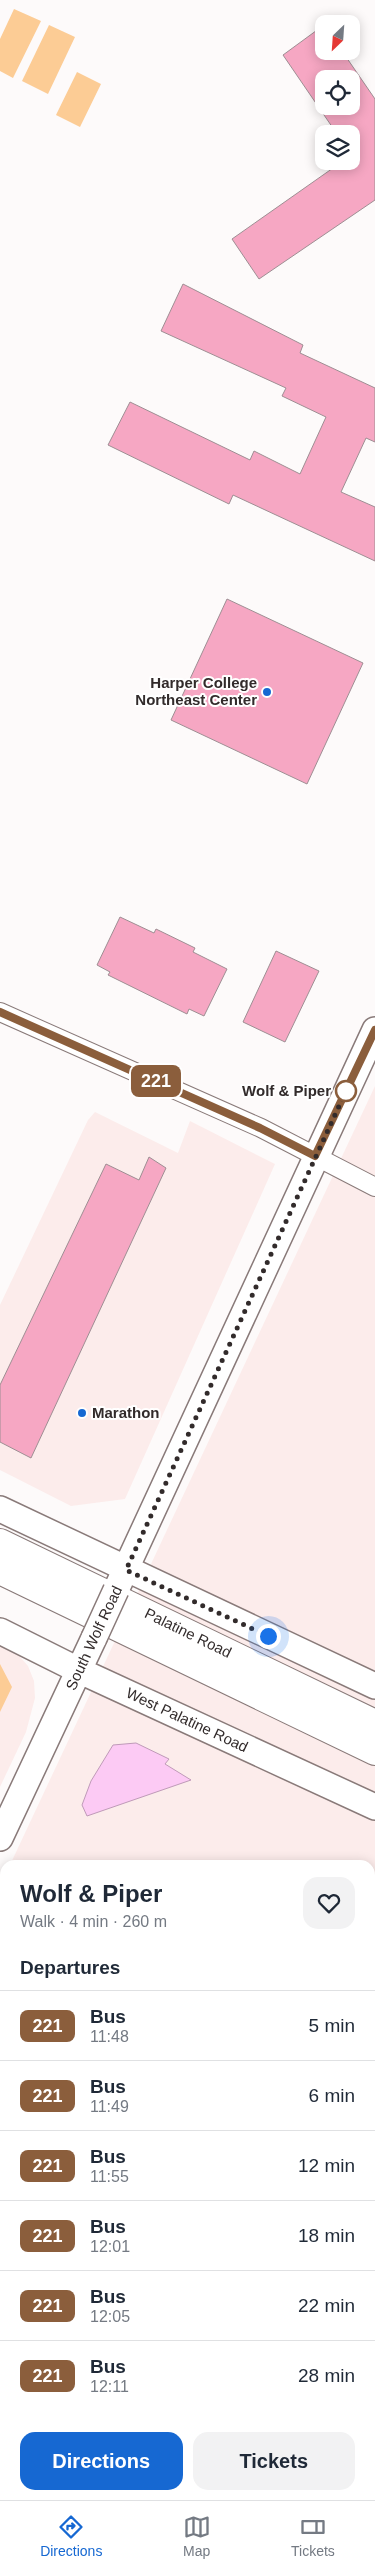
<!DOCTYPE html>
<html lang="en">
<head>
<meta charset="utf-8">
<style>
	:root { --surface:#fff; --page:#f2f2f3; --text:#1f2937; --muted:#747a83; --line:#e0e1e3; --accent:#1668d2 }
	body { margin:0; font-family:Arial,sans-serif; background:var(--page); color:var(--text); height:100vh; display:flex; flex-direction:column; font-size:19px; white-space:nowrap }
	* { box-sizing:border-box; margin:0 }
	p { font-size:16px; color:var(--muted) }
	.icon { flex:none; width:28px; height:28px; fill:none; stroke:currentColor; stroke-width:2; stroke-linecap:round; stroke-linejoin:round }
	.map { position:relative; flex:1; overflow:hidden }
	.sheet { position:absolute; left:0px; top:1860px; width:375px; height:640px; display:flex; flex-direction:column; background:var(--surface); border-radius:15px 15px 0 0; box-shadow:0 2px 12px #0003 }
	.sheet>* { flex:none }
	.badge { padding:0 10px; border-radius:8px; font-size:18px; line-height:32px }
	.needle { width:32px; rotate:205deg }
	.controls { position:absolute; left:315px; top:15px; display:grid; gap:10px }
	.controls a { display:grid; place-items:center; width:45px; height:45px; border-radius:10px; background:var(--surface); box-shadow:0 2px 12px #0003; font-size:25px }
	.you { position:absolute; width:25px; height:25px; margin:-12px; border:4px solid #fff; border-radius:50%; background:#1a73e8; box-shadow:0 0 0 8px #1a73e833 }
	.map>.badge { position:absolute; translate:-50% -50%; box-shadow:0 0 0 2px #fff }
	h2 { padding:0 20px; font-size:19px; line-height:45px }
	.round { display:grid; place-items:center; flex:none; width:52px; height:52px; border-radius:15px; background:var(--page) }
	.summary { display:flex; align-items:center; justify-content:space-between; height:85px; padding:0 20px }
	h1 { font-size:24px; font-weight:700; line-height:38px }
	.button { display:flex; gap:10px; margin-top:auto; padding:10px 20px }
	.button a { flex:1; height:58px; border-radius:15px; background:var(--accent); color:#fff; font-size:20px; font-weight:700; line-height:58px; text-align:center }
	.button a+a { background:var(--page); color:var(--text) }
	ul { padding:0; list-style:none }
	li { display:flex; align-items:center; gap:15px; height:70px; padding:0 20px; border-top:1px solid var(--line) }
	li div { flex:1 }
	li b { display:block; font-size:19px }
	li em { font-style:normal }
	li .badge { min-width:55px; font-weight:700; text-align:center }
	.tabs { display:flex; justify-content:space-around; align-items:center; height:70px; border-top:1px solid var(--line); background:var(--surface); font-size:14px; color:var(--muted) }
	.tabs a { display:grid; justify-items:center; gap:2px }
	.tabs .selected { color:var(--accent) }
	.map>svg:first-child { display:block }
	.built { fill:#fceceb }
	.green { fill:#fccc95 }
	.water { fill:#fccaf4; stroke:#bf9ab8 }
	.building { fill:#f6a7c3; stroke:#9e8e93; fill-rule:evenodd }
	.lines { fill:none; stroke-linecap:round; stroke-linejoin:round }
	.street-casing { stroke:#897a79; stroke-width:20 }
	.secondary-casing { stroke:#897a79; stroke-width:28 }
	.highway-casing { stroke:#897a79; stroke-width:30 }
	.street { stroke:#fff; stroke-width:18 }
	.secondary { stroke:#fff; stroke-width:25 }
	.highway { stroke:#fff; stroke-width:28 }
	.secondary-bridge-casing { stroke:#897a79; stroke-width:28; stroke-linecap:butt }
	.secondary-bridge { stroke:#fff; stroke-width:25 }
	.line-casing { stroke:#fff; stroke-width:11 }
	.line { stroke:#8b5e3c; stroke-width:8 }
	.walk { stroke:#322b2b; stroke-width:5; stroke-dasharray:0 9 }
	.poi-dot { fill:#1668d2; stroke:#fff; stroke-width:2 }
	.stop-dot { fill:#fff; stroke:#8b5e3c; stroke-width:2.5 }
	.labels { text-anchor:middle; stroke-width:4; stroke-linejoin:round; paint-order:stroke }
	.poi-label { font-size:15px; font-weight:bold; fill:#322b2b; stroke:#fff; text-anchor:end }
	.stop-label { font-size:15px; font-weight:bold; fill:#322b2b; stroke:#fff; text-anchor:end }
	.street-label { font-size:15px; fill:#322b2b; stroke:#fff }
</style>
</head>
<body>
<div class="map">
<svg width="375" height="2500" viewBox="0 0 375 2500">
	<rect width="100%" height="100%" fill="#fdfafa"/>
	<path class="built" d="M375,1086V2500H0V1886L5,1875V2495H370V1865H10Z
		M95,1112L178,1153L190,1121L275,1164L125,1499L71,1506L0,1470V1305L88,1120Z
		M0,1640L15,1651L28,1666L34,1681L35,1698L26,1732L0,1787Z"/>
	<path class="green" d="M14,9L41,21L13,78L0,71V39Z
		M49,25L75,37L48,94L22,81Z
		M77,72L101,84L80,127L56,115Z
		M0,1664L12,1687L0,1712Z"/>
	<path class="water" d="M136,1743L169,1759L165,1764L191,1780L87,1816L82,1805L91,1781L113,1745Z
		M370,2367L375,2381L373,2493L370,2492Z"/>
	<path class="building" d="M324,25V51H342L375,99V200L259,279L232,239L343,161H351V134H337L283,55ZM324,79H351V106H324Z
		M183,284L303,345L300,353L375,388V442L366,438L341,492L375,507V561L233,495L229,504L108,445L130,402L250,460L254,451L300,474L326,417L282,396L286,388L161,331Z
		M227,599L363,663L307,784L171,720Z
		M120,917L154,933L156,929L195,948L193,952L227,969L204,1016L189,1009L187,1014L108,975L110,972L97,965Z
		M276,951L319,971L285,1042L243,1022Z
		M149,1157L166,1168L31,1458L0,1442V1385L106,1164L139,1180Z"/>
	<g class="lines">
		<g class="street-casing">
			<path id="street" d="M0,1012L261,1128L375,1187
				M370,2089L375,2090
				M0,2215L5,2217
				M64,2495L65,2500"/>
		</g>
		<g class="secondary-casing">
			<path id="secondary" d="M0,1509L375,1686
				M116,1590L375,1030
				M0,1631L78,1670L375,1807
				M0,1838L94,1638"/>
		</g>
		<g class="highway-casing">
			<path id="highway" d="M0,1543L375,1724
				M0,1570L375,1751"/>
		</g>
		<use href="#street" class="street"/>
		<use href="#secondary" class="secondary"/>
		<use href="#highway" class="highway"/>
		<g class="secondary-bridge-casing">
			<path id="secondary-bridge" d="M94,1638L116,1590"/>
		</g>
		<use href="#secondary-bridge" class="secondary-bridge"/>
	</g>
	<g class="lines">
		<g class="line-casing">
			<path id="line" d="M0,1012L260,1128L315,1156L375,1030"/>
		</g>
		<use href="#line" class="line"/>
		<path class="walk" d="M268,1636L126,1570L346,1091"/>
	</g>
	<g class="poi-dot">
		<circle cx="267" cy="692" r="5"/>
		<circle cx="82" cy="1413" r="5"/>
	</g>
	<circle class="stop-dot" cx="346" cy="1091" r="10"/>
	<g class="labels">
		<g class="poi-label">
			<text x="257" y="688">Harper College<tspan x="257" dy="17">Northeast Center</tspan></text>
			<text x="92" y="1418" text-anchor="start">Marathon</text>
		</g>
		<g class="stop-label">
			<text x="331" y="1096">Wolf &amp; Piper</text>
		</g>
		<g class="street-label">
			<text transform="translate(188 1633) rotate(26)" y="5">Palatine Road</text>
			<text transform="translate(94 1638) rotate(-65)" y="5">South Wolf Road</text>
			<text transform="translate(187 1720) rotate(25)" y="5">West Palatine Road</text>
		</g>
	</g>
</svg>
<div class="controls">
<a><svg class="needle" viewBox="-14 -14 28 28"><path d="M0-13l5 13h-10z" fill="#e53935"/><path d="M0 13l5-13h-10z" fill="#747a83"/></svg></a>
<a><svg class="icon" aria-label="locate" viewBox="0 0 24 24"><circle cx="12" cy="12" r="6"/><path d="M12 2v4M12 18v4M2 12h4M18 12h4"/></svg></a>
<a><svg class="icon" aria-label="layers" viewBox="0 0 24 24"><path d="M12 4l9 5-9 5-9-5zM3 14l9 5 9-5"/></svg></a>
</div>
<div class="you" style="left:268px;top:1636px"></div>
<b class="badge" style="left:156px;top:1081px;background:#8b5e3c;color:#fff">221</b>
<section class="sheet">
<div class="summary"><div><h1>Wolf &amp; Piper</h1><p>Walk · 4 min · 260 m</p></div><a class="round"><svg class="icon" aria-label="heart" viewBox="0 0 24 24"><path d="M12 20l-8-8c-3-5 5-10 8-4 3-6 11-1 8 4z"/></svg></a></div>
<h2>Departures</h2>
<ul>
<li><span class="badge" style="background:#8b5e3c;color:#fff">221</span><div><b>Bus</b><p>11:48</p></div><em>5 min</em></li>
<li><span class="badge" style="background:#8b5e3c;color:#fff">221</span><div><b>Bus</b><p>11:49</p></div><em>6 min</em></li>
<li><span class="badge" style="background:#8b5e3c;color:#fff">221</span><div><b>Bus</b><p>11:55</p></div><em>12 min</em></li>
<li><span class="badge" style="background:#8b5e3c;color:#fff">221</span><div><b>Bus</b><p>12:01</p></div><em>18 min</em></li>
<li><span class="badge" style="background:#8b5e3c;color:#fff">221</span><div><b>Bus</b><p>12:05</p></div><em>22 min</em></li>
<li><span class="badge" style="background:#8b5e3c;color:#fff">221</span><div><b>Bus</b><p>12:11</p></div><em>28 min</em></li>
</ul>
<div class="button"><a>Directions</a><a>Tickets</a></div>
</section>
</div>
<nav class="tabs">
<a class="selected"><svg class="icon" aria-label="directions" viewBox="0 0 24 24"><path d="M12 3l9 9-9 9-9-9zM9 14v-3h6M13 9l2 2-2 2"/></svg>Directions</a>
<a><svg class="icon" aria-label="map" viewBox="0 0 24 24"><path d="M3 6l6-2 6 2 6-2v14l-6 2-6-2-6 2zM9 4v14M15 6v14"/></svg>Map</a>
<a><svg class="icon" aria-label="tickets" viewBox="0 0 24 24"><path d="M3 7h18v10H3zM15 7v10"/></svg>Tickets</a>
</nav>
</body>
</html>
